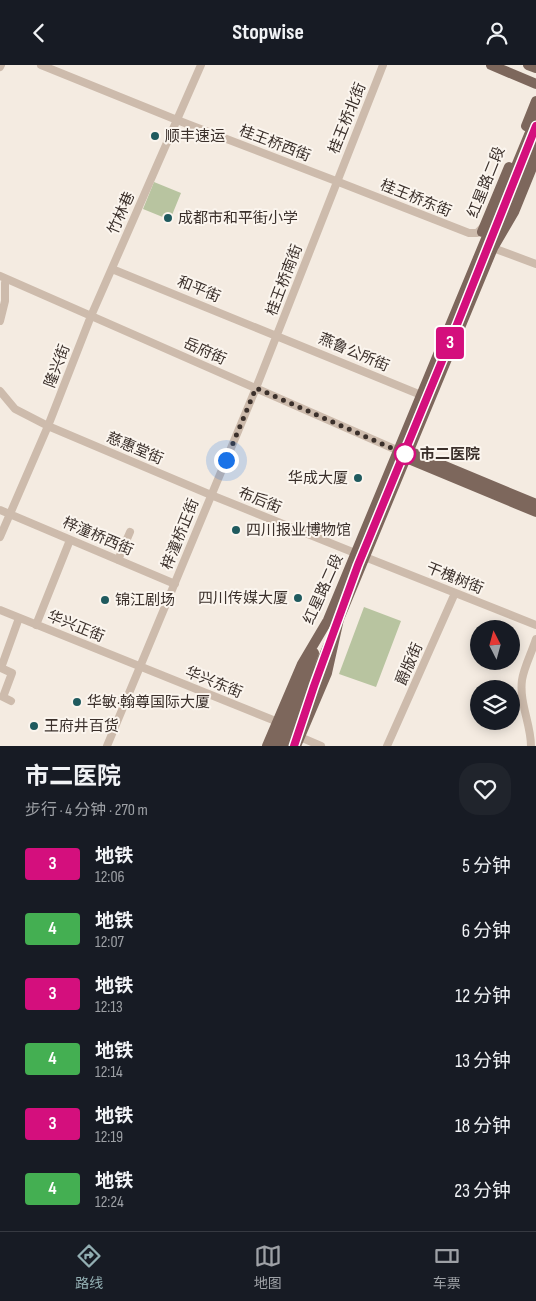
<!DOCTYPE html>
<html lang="zh">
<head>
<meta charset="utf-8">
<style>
	:root { --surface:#171b24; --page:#20242c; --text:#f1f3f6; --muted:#9ea1a6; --line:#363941; --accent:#92aeb2 }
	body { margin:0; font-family:"Sofia Sans Condensed","Noto Sans SC",sans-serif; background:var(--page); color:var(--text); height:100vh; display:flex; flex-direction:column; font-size:19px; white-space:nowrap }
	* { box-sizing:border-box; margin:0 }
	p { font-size:16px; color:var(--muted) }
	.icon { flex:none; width:28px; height:28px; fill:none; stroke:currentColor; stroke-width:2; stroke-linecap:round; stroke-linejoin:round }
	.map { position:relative; height:681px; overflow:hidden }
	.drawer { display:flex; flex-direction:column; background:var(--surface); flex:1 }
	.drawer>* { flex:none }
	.badge { padding:0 10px; border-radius:4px; font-size:18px; line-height:32px }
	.needle { width:32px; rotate:354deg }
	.tools { position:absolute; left:470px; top:555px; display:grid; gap:10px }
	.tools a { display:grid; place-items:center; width:50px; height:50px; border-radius:50%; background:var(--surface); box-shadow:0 2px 12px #0003; font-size:25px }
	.you { position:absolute; width:25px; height:25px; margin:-12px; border:4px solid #fff; border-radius:50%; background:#1a73e8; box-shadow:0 0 0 8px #1a73e833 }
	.map>.badge { position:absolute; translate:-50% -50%; box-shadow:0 0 0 2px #fff }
	.round { display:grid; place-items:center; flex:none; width:52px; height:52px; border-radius:20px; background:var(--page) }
	.head { display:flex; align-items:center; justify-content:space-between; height:85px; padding:0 25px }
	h1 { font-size:24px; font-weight:700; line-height:38px }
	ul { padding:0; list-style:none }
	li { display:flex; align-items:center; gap:15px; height:65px; padding:0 25px }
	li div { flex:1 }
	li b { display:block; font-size:19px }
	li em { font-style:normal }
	li .badge { min-width:55px; font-weight:700; text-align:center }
	header { display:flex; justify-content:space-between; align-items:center; height:65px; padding:0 25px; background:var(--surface); font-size:22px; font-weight:700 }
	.dock { display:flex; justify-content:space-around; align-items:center; height:70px; border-top:1px solid var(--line); background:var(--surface); font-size:14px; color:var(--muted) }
	.dock a { display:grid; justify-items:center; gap:2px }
	.dock .selected { color:var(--accent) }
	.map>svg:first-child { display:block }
	.green { fill:#b8c4a0 }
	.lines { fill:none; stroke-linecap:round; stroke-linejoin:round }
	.minor { stroke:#cdbbac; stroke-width:8 }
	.major { stroke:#7d675c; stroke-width:10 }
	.line-casing { stroke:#fff; stroke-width:11 }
	.line { stroke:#d40f7d; stroke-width:8 }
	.walk { stroke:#3b302b; stroke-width:5; stroke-dasharray:0 9 }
	.poi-dot { fill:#1f5a5e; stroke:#fbf5ee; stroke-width:2 }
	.stop-dot { fill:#fff; stroke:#d40f7d; stroke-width:2.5 }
	.labels { text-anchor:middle; stroke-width:4; stroke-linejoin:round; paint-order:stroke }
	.street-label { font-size:15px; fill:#3b302b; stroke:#fbf5ee }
	.poi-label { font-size:15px; fill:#3b302b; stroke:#fbf5ee; text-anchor:start }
	.stop-label { font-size:15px; font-weight:bold; fill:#3b302b; stroke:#fbf5ee; text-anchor:start }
</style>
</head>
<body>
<header><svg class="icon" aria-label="back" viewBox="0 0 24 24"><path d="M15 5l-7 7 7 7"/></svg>Stopwise<svg class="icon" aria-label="person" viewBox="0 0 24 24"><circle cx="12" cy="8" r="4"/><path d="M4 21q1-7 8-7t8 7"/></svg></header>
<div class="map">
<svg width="536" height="681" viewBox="0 0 536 681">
	<rect width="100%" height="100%" fill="#f4ebe1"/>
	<path class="green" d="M154,117L181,128L170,155L143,144Z
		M364,542L401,556L376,622L339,609Z"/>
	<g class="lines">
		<path class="minor" d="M41,0L177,55L336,116L469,168H477L483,162
			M0,2L1,0
			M493,183L536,199
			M112,204L421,330
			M0,211L399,386
			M0,256L5,236V218
			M0,326L15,344L48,361L211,430L355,488
			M0,445L175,519
			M0,472L48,361L91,251L201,0
			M365,492L536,560
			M118,495L130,467
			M0,545L278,657
			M36,560L70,475
			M11,636L3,632L12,608L1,603L19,553
			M300,672L321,681
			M107,681L256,323L383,0
			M387,681L455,528
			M531,681C531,659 519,638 522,615C524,602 532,587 536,574"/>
		<path class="major" d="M491,0L536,19
			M528,0L536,3
			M526,61L536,36
			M501,160L536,76
			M482,167L509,102
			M403,386H409L536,439
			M403,390L406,393L536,447
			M267,681L302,599L328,555L536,53
			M276,681L314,588
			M286,681L328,581
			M296,681L327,608L339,554L493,183L514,147L536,93"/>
	</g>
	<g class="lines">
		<g class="line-casing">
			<path id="line" d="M294,681L314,621L358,500L456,262L536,61"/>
		</g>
		<use href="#line" class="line"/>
		<path class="walk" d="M226,395L256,323L398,386L406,394L405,389"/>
	</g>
	<g class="poi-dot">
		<circle cx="155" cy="71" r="5"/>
		<circle cx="168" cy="153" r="5"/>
		<circle cx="358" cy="413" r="5"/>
		<circle cx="236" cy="465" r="5"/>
		<circle cx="298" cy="533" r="5"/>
		<circle cx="105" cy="535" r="5"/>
		<circle cx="77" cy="637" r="5"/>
		<circle cx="34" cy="661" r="5"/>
	</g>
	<circle class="stop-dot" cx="405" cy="389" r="10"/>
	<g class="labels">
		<g class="street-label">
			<text transform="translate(347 53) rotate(-68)" y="5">桂王桥北街</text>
			<text transform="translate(275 78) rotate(21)" y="5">桂王桥西街</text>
			<text transform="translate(486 117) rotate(-68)" y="5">红星路二段</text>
			<text transform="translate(416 133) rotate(22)" y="5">桂王桥东街</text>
			<text transform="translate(121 148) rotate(-66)" y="5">竹林巷</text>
			<text transform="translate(284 215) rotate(-69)" y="5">桂王桥南街</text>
			<text transform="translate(199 224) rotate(22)" y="5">和平街</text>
			<text transform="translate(205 286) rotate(24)" y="5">岳府街</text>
			<text transform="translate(354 287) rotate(23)" y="5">燕鲁公所街</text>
			<text transform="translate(57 301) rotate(-69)" y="5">隆兴街</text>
			<text transform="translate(135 383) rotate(23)" y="5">慈惠堂街</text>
			<text transform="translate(260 435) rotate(22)" y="5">布后街</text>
			<text transform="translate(180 469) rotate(-68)" y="5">梓潼桥正街</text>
			<text transform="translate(98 471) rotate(23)" y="5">梓潼桥西街</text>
			<text transform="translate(455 513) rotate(22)" y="5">干槐树街</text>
			<text transform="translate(323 524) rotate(-66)" y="5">红星路二段</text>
			<text transform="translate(76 561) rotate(22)" y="5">华兴正街</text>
			<text transform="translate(409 599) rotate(-66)" y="5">爵版街</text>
			<text transform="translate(214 617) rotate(22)" y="5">华兴东街</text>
		</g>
		<g class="poi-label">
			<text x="165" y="76">顺丰速运</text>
			<text x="178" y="158">成都市和平街小学</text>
			<text x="348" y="418" text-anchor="end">华成大厦</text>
			<text x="246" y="470">四川报业博物馆</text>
			<text x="288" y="538" text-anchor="end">四川传媒大厦</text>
			<text x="115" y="540">锦江剧场</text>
			<text x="87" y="642">华敏·翰尊国际大厦</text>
			<text x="44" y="666">王府井百货</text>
		</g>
		<g class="stop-label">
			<text x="420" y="394">市二医院</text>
		</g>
	</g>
</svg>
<div class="tools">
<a><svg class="needle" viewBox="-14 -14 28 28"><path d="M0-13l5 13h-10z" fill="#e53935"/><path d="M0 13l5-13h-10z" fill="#9ea1a6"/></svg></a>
<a><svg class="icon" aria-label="layers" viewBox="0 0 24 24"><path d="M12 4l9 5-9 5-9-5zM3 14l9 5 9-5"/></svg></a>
</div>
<div class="you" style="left:226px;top:395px"></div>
<b class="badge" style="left:450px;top:278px;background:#d40f7d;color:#fff">3</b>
</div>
<section class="drawer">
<div class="head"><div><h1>市二医院</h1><p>步行 · 4 分钟 · 270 m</p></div><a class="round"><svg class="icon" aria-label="heart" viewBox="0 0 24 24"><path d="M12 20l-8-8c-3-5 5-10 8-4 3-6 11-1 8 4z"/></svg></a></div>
<ul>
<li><span class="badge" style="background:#d40f7d;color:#fff">3</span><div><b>地铁</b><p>12:06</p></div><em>5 分钟</em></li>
<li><span class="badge" style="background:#44af52;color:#fff">4</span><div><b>地铁</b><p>12:07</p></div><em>6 分钟</em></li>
<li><span class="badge" style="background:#d40f7d;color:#fff">3</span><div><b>地铁</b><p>12:13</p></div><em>12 分钟</em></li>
<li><span class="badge" style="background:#44af52;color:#fff">4</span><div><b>地铁</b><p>12:14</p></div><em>13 分钟</em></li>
<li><span class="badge" style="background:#d40f7d;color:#fff">3</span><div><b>地铁</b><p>12:19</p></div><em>18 分钟</em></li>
<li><span class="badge" style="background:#44af52;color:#fff">4</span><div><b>地铁</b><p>12:24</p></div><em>23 分钟</em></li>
</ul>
</section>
<nav class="dock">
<a class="selected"><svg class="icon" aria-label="directions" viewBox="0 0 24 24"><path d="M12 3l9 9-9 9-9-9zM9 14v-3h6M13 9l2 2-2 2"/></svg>路线</a>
<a><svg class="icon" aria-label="map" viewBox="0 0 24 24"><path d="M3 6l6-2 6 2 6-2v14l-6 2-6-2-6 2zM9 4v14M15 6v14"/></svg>地图</a>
<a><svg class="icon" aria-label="tickets" viewBox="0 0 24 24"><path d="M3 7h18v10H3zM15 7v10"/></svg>车票</a>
</nav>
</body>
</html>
